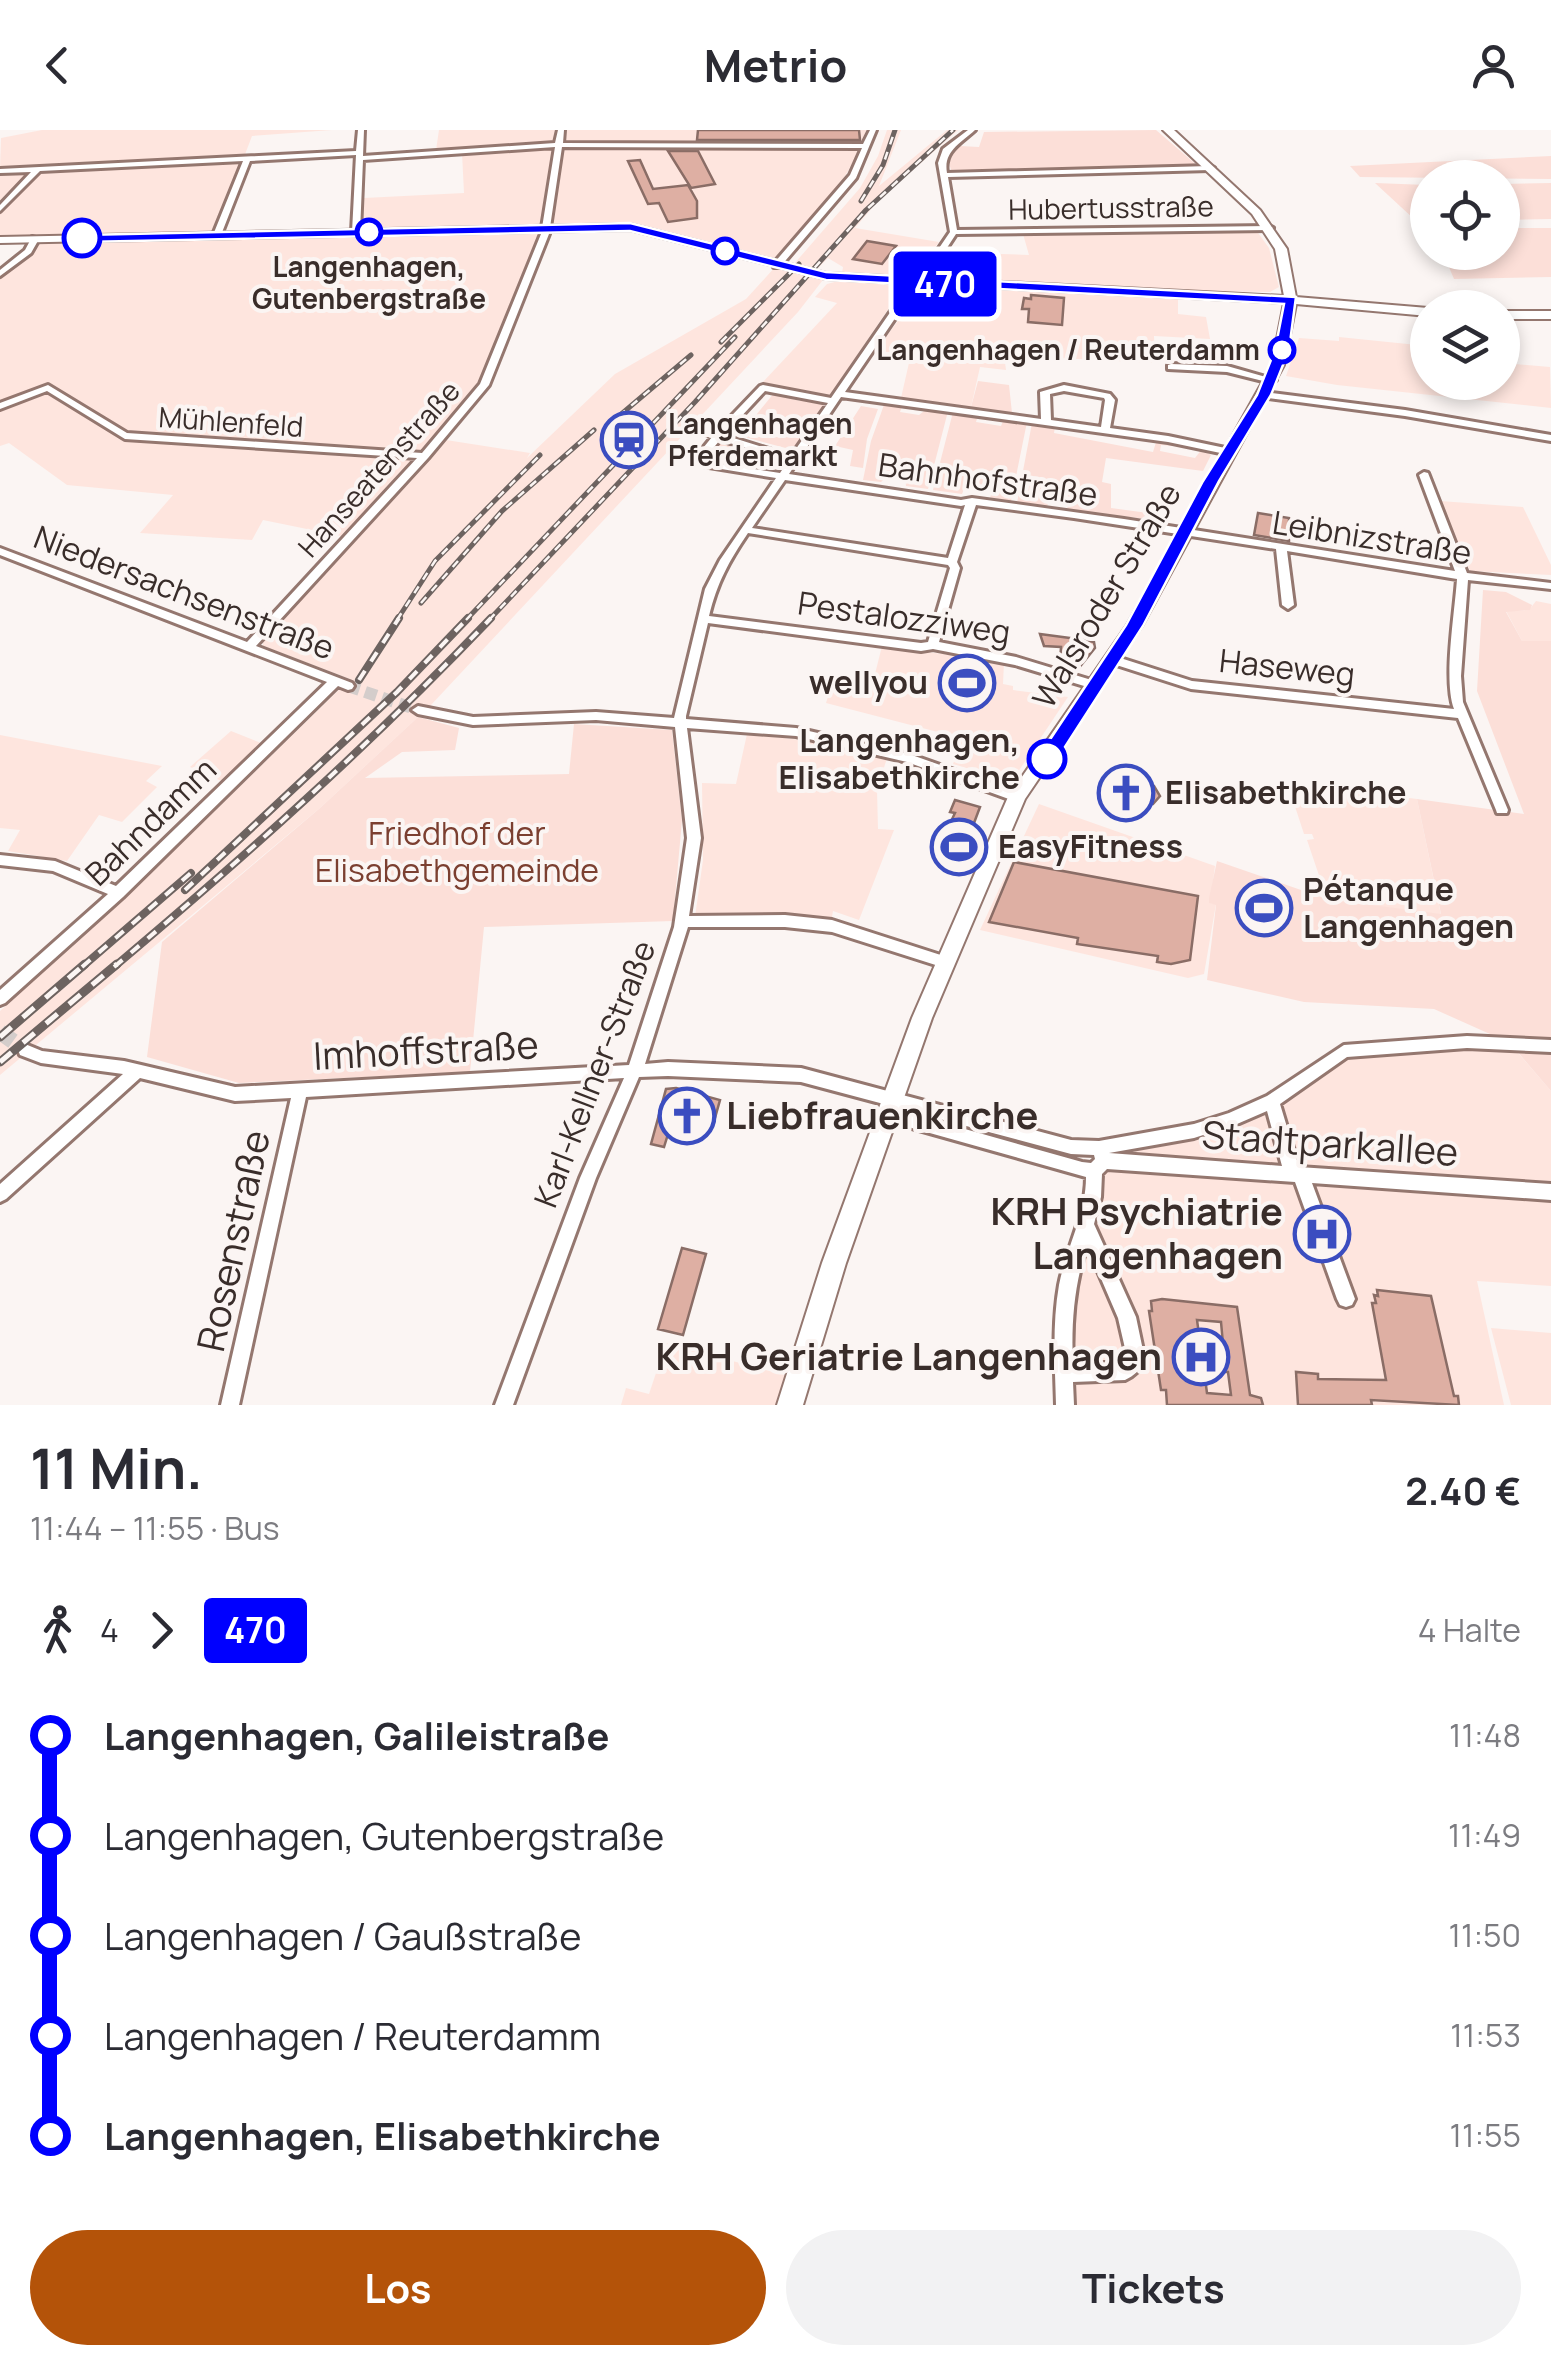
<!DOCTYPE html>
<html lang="de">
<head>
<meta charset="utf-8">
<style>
	:root { --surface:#fff; --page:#f2f2f3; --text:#2b2b33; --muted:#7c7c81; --accent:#b45309 }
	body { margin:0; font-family:Manrope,sans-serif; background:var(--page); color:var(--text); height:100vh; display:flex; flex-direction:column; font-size:38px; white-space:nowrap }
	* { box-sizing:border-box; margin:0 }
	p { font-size:32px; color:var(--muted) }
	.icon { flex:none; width:55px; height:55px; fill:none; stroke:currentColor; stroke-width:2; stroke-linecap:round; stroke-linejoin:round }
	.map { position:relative; height:1275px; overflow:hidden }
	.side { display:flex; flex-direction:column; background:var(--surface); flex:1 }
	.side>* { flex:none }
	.badge { padding:0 20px; border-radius:8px; font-size:35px; line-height:65px }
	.controls { position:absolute; left:1410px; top:30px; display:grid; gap:20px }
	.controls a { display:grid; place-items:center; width:110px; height:110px; border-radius:50%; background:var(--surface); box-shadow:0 5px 15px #0003; font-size:50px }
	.map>.badge { position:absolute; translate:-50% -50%; box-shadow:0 0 0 5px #fff }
	.legs { display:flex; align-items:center; gap:15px; height:110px; padding:0 30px; font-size:32px }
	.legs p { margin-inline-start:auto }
	.head { display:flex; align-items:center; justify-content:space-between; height:170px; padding:0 30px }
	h1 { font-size:55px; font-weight:700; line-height:75px }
	.button { display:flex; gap:20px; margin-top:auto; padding:20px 30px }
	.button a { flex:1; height:115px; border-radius:60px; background:var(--accent); color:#fff; font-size:40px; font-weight:700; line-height:115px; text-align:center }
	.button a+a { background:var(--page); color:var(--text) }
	ul { padding:0 30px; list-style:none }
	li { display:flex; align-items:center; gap:35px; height:100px; font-size:38px }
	li i { display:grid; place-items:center; width:15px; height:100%; margin:0 12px; background:currentColor }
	li i::after { content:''; width:25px; height:25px; margin:-12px; border:8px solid; border-radius:50%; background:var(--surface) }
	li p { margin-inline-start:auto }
	li:first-child i { background:linear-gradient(#0000 50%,currentColor 0) }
	li:last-child i { background:linear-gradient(currentColor 50%,#0000 0) }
	header { display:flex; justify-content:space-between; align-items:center; height:130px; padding:0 30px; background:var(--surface); font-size:45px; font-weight:700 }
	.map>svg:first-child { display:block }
	.built { fill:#fee5de }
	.green { fill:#fcdfd8 }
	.building { fill:#deafa3; stroke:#8a6d66; stroke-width:2.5; fill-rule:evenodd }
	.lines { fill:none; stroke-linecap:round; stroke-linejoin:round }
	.street-tunnel-far1 { stroke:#d4cdcb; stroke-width:12; stroke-dasharray:12 6; stroke-linecap:butt }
	.street-tunnel { stroke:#d4cdcb; stroke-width:16; stroke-dasharray:16 8; stroke-linecap:butt }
	.street-casing { stroke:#94776f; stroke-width:6 }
	.secondary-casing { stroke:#94776f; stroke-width:4 }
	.street { fill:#fff; fill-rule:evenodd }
	.secondary { fill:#fff; fill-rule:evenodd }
	.rail-far2-casing { stroke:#6d6360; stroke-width:5 }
	.rail-far1-casing { stroke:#6d6360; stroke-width:8 }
	.rail-casing { stroke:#6d6360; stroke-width:9 }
	.rail-far2 { stroke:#fbf5f3; stroke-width:2.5; stroke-dasharray:8; stroke-linecap:butt }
	.rail-far1 { stroke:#fbf5f3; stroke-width:4; stroke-dasharray:11; stroke-linecap:butt }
	.rail { stroke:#fbf5f3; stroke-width:5; stroke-dasharray:15; stroke-linecap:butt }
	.line-1 { fill:#00f; stroke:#fff; stroke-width:2.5 }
	.stop-1-dot { fill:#fff; stroke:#00f; stroke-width:5 }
	.labels { text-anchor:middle; stroke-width:8; stroke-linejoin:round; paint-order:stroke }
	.far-street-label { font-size:28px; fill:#392d2a; stroke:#fbf5f3 }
	.far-stop-label { font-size:28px; font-weight:bold; fill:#392d2a; stroke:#fbf5f3 }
	.far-poi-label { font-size:28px; font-weight:bold; fill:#392d2a; stroke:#fbf5f3; text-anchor:start }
	.street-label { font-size:32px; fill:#392d2a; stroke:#fbf5f3 }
	.poi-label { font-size:32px; font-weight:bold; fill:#392d2a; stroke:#fbf5f3; text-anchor:start }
	.stop-label { font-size:32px; font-weight:bold; fill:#392d2a; stroke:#fbf5f3; text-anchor:end }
	.park-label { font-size:32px; fill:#7b3f30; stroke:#fbf5f3 }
	.near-street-label { font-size:38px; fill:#392d2a; stroke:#fbf5f3 }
	.near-poi-label { font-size:38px; font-weight:bold; fill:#392d2a; stroke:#fbf5f3; text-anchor:end }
</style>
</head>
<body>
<header><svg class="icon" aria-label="back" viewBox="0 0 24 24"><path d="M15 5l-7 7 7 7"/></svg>Metrio<svg class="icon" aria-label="person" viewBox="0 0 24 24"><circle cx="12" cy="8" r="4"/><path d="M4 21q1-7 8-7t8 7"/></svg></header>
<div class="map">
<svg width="1551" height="1275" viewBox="0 0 1551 1275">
	<rect width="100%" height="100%" fill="#fbf5f3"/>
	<path class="built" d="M42,0H332L252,6L244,27L0,39L1,8Z
		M439,0H556L554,11L549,13L440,21L436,20Z
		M561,0H868L862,18L836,61L777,135L826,146L798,182L431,575L320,678L0,945V881L135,759L350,549L263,516V506L446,310L530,323L527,328L615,244L746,169L776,136L643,99L547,98Z
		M887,0H901L879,56L947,0H958L877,72L855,98L939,112L913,148L842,143L843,137L828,128L818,138L794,134L860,58L878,26Z
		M554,17L543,95L362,99L364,68L464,63L462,23Z
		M233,31L242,33L215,100L210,102L0,107V43Z
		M1256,100L1269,118L1279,157L1270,162L1178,161V184L1206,187L1210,209L1154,206L1155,233L1004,225L1006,240L980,237L971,277L901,268L911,224L875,221L924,157L969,159L974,149L970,148L980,130L996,132L1001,124L1029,125L1023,104Z
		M539,102L486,245L346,407L263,390L252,410L140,403L173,365L67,355L9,313L0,316V145L35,112Z
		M842,150L903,157L829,267L762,253L837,173L815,167L827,154Z
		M1339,207L1427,216L1428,252H1502L1503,233L1550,237L1551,278L1337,255L1286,246L1299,208L1339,211Z
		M1440,371L1523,377L1551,435V445L1470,441Z
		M1536,471L1551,474V511H1522L1506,481L1529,480Z
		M882,516L1004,532L1003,554L1013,556V560L1068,567L1016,645L1000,648L953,634L961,613L957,607L826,573L833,551L872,556Z
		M231,601L266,615L226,653L190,637Z
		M747,604L820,612L887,628L877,660L878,699L894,700L859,790L833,781L831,792L695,787L703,730L702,653L736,654Z
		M0,605L162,636L146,651L157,657L122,692L99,685L67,731L8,721L20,700L0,698Z
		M1287,652L1417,669L1441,785L1327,769L1307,710L1314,709L1312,704H1304Z
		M1039,674L1215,736L1210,773L1216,774L1204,844L1188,848L980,800Z
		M1513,917L1551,961V1156L1477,1151L1504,1275H1073L1069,1214L1078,1146L1097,1090L1102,1046L1113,1038L1116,1022L1196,1004L1348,929L1395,919Z
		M1491,1198L1551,1203V1275H1511Z
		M666,1213L795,1248L790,1275H621L626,1258L649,1264Z"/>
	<path class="green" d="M1156,0L1199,37L952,43L947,27L960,16L979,17L984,2Z
		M1551,26V49L1360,47L1350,36Z
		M1375,53L1427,55V89H1414Z
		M1551,53V89L1503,90V54Z
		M1503,98H1551V147L1454,149L1443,123L1502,122Z
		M978,251L1009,255L1012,283L971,277Z
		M774,263L800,271L805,266L827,271L793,320L726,302L735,294L752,290Z
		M885,272L903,274L900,282L919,285L928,278L948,281L928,359L906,356L905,345L890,343L881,352L863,350L871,311Z
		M861,276L878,279L867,309L863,338L850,336L853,320L835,316Z
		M953,282L978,285L976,292L1001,296L1004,289L1027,292L1011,371L990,368L993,358L966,354L962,364L933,360Z
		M1032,293L1055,296L1054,303L1153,322L1157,309L1174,313L1173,316L1161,315L1160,321L1195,328L1202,319L1211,325L1203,341L1106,328L1102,352L1111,354V378L1148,383L1147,389L1067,380L1069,369L1050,366L1047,377L1017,373Z
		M722,310L729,313L789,331L775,343L711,333L706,328Z
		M1483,460L1506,462L1532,475L1530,480L1506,482L1522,511H1551V961L1510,913L1434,879L1304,872L1207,850L1216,775L1209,773V768L1217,731L1327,769L1441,784L1417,669L1524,684L1477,561Z
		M418,587L459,598L455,620L402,622L365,648L569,644L574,594L672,600L682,690L673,791L484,797L470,942L239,953L147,927L162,812L320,678Z"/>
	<path class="building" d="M698,0H859L860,10H697Z
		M668,21H698L715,54L691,58Z
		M640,30L653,59L688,55L697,71V88L668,92L659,73L648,74L628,31Z
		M867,111L896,116L882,134L853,129Z
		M1031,165L1064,168L1062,195L1028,192L1029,179H1022L1024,168L1031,169Z
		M1258,383L1289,388V411L1254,405Z
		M1040,504L1085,510L1094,512L1095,518L1078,539L1060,533L1061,517L1044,516Z
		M1125,653L1154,656L1160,666L1153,674L1106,670L1103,656Z
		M955,670L980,677L968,709L946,702L955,683L950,682Z
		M1014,732L1198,766L1190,830L1171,834L1157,832L1158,826L1077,814L1078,808L989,792Z
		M676,958L720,970L713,995L710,1000L701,998L694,992L673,988L664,1017L651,1014L666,959Z
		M682,1118L706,1124L683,1205L658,1199Z
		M1377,1160L1431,1166L1454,1266H1458L1459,1275L1371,1270L1372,1275H1298L1296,1242L1318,1244V1249L1386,1250L1372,1173H1376L1374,1165L1378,1166Z
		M1162,1169L1237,1177L1250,1265L1261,1268L1263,1275H1167L1166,1260H1161L1149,1181H1152L1151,1171ZM1197,1190L1221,1192L1223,1214L1200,1212ZM1204,1241L1228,1242L1231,1265L1207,1263Z"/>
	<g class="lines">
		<path class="street-tunnel-far1" d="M348,556L418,580"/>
		<path class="street-tunnel" d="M0,902L25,920"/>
		<g class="street-casing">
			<path id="street" d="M358,0H364L363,26L555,13L558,0H564L563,13L863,14L870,0H876L856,48L780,137H774V133L850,45L862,18L562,17L549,104L489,255L428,328L256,516L352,553L354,556L352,559L348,560L338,556L123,767L5,873L0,875V860L108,764L53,741L0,735V725L55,731L116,756L327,552L0,425V418L247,512L417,328L125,309L47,261L0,279V273L48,255L127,303L422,323L480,254L541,104L555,17L363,30L360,102L356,104L352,102L356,25L250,31L221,105L217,107L213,105L243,31L40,41L0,81V75L31,42L0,43V39L356,21Z
				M968,0H975C961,13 943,21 947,43L1210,36L1214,38L1210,40L948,47L957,100L1269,96L1273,98L1269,100L956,104L926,150L915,159L845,262L1041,289L1040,262L1064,255L1110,264L1115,270L1110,298L1168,306L1230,319L1235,322L1230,325L1168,312L841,267L789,344L961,370L972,368L1124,389L1455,441L1419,345L1424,342L1428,343L1467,443L1551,453V459L1468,450L1461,546L1463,572L1508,680L1507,683H1497L1496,680L1458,588L1191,559L1107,532L1105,529L1111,525L1192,551L1454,579C1443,550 1455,481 1457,449L1287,421L1294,475L1288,479L1282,475L1276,419L1074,388L976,375L957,432L960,438L939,512L1016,527L1098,552L1100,555L1098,558L1094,559L1015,535L933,519L921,521L708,493L686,586V589L796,598L909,624L1022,664L1023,667L1022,670L1017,672L907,632L796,606L687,598L701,708L689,786L785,785L832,790L950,828L952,832L950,836L945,838L832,802L785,797H688L645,934L668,932L801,938L1071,1010L1099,1011L1194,994L1229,983L1267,966L1344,915L1467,906L1551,910V922L1467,918L1347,927L1280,974L1299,1037L1551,1054V1070L1312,1053L1355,1169L1352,1175L1346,1177L1340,1175L1337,1169L1295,1052L1107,1039L1102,1044L1101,1067L1094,1094L1136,1187L1145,1230C1141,1239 1134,1246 1125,1250L1073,1252L1074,1275H1056C1055,1235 1052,1195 1059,1155C1066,1118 1086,1085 1086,1047L887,991L882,989L879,984L882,979L887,977L1082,1032L1091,1033L1095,1029L1094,1025L1071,1024L801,952L668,946L639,947L596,1048L513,1275H495L580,1048L624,948L306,967L239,1275H221L291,968L235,971L140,948L6,1069L0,1072V1054L123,944L41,933L20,925L18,920L20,915L25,914L42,921L124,931L235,957L629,935L674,797L687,708L675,597L596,590L473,595L418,584L412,580L418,576L473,587L596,582L674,588L705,459L720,430L776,348L703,336L695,328L712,307L686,297L691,294L716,302L760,256L763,255L831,268L909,155L920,146L950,102L938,33L943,19ZM765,261L828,273L791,326L724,305ZM1064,261L1104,268L1105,270L1101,297L1051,290L1050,264ZM720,310L788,331L780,343L709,332L705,328ZM785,350L961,376L965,375L948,428L752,398ZM748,403L948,435L950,438L928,512L921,513L709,486C717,453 729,431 748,403ZM1267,981L1282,1036L1109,1023L1194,1008L1237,994ZM1087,1116L1118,1188L1127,1227L1121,1232L1073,1235C1071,1194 1074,1155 1087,1116Z
				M32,107L39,109L31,123L0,146V140L25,120Z
				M1171,234L1227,236L1276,250L1271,253L1227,242L1168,239V235Z
				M1264,262L1405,280L1551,305V311L1405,286L1261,267L1259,265Z"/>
		</g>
		<g class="secondary-casing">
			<path id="secondary" d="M1163,0H1174L1260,80L1287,119L1296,167L1428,178V186L1296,174L1284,235L1142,496L1025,669L932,888L846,1133L803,1275H777L822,1133L912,888L1008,667L1127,495L1272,235L1284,173L826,149L630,100L0,113V107L630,94L826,143L1284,166L1275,119L1252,84Z
				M1502,181H1551V189H1502Z"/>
		</g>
		<use href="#street" class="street"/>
		<use href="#secondary" class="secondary"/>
		<g class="rail-far2-casing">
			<path id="rail-far2" d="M861,71L883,35L895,0
				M721,212L799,134
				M619,286L691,225
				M421,473L502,381L594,300
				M397,490L435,431L540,325
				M466,490L735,207
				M489,490L695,272L866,80L953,0"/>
		</g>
		<g class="rail-far1-casing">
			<path id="rail-far1" d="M359,550L399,488
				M185,760L397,562L468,488
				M82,837L191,743
				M114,837C248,724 370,615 491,488"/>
		</g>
		<g class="rail-casing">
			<path id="rail" d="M0,907L85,834
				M0,932L117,834"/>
		</g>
		<use href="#rail-far2" class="rail-far2"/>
		<use href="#rail-far1" class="rail-far1"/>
		<use href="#rail" class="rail"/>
	</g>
	<path class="line-1" d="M630,93L826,142L1296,167L1289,220L1271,265L1219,351L1143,496L1054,634L1047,636L1037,629L1126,495L1203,351L1257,265L1275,220L1284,174L826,150L630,101L82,112L75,108L82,105Z"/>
	<defs>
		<g id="station-ring" transform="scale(2.875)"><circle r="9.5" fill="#fbf5f3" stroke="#3b4dc0" stroke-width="1.5"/><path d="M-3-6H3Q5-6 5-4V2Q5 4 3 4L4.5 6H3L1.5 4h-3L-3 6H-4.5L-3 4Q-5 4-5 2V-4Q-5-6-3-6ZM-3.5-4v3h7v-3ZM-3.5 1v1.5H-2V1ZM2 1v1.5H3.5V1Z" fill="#3b4dc0"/></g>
		<g id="stadium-ring" transform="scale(2.875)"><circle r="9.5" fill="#fbf5f3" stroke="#3b4dc0" stroke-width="1.5"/><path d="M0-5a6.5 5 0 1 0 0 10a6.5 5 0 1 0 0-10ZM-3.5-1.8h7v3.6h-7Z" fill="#3b4dc0"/></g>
		<g id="church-ring" transform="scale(2.875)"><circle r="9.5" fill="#fbf5f3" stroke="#3b4dc0" stroke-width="1.5"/><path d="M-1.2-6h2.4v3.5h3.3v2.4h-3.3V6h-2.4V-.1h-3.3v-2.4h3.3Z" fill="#3b4dc0"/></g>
		<g id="hospital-ring" transform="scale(2.875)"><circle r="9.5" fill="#fbf5f3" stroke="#3b4dc0" stroke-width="1.5"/><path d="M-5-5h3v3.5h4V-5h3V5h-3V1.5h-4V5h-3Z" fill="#3b4dc0"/></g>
	</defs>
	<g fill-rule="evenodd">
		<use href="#station-ring" x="629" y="310"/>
		<use href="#stadium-ring" x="967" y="553"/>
		<use href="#church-ring" x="1126" y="663"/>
		<use href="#stadium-ring" x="959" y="717"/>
		<use href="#stadium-ring" x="1264" y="778"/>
		<use href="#church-ring" x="687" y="986"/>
		<use href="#hospital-ring" x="1322" y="1104"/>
		<use href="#hospital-ring" x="1201" y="1227"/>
	</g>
	<g class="stop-1-dot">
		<circle cx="369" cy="102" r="12"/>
		<circle cx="82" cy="108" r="18"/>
		<circle cx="725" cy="121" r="12"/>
		<circle cx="1282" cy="220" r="12"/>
		<circle cx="1047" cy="629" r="18"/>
	</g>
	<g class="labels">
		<g class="far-street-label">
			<text transform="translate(1111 78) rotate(-1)" y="10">Hubertusstraße</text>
			<text transform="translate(231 292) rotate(4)" y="10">Mühlenfeld</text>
			<text transform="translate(379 339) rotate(-48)" y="10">Hanseatenstraße</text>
		</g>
		<g class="far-stop-label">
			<text x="369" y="147">Langenhagen,<tspan x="369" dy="32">Gutenbergstraße</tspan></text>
			<text x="1260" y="230" text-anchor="end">Langenhagen / Reuterdamm</text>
		</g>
		<g class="far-poi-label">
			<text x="668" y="304">Langenhagen<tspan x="668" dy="32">Pferdemarkt</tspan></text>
		</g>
		<g class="street-label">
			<text transform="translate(988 350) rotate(8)" y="11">Bahnhofstraße</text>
			<text transform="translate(1372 408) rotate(9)" y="11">Leibnizstraße</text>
			<text transform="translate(184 463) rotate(21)" y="11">Niedersachsenstraße</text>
			<text transform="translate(1107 466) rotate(-59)" y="11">Walsroder Straße</text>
			<text transform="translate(904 488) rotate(8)" y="11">Pestalozziweg</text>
			<text transform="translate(1287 538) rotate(6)" y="11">Haseweg</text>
			<text transform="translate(151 692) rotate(-44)" y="11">Bahndamm</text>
			<text transform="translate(595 944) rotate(-69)" y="11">Karl-Kellner-Straße</text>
		</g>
		<g class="poi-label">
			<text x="928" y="564" text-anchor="end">wellyou</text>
			<text x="1165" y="674">Elisabethkirche</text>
			<text x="998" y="728">EasyFitness</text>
			<text x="1303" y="771">Pétanque<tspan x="1303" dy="37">Langenhagen</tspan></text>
		</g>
		<g class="stop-label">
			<text x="1020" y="622">Langenhagen,<tspan x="1020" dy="37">Elisabethkirche</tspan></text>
		</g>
		<g class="park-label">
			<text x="457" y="715">Friedhof der<tspan x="457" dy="37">Elisabethgemeinde</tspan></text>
		</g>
		<g class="near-street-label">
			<text transform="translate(426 921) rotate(-3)" y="13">Imhoffstraße</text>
			<text transform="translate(1330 1014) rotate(4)" y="13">Stadtparkallee</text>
			<text transform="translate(234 1111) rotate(-78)" y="13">Rosenstraße</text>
		</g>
		<g class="near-poi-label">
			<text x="726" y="999" text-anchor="start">Liebfrauenkirche</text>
			<text x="1283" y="1095">KRH Psychiatrie<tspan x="1283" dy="44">Langenhagen</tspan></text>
			<text x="1162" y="1240">KRH Geriatrie Langenhagen</text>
		</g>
	</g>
</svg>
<div class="controls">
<a><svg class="icon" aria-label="locate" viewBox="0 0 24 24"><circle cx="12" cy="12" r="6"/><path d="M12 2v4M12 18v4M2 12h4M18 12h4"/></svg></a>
<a><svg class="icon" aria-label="layers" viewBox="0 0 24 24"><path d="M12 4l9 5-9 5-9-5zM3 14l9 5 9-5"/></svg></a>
</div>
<b class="badge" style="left:945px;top:154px;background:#00f;color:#fff">470</b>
</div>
<section class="side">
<div class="head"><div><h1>11 Min.</h1><p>11:44 – 11:55 · Bus</p></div><b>2.40 €</b></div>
<div class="legs"><svg class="icon" aria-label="walk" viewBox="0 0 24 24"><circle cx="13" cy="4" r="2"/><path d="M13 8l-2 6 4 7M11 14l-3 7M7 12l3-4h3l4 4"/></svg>4<svg class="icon" aria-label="forward" viewBox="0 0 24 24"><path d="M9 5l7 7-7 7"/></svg><b class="badge" style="background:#00f;color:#fff">470</b><p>4 Halte</p></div>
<ul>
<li><i style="color:#00f"></i><b>Langenhagen, Galileistraße</b><p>11:48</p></li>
<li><i style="color:#00f"></i><span>Langenhagen, Gutenbergstraße</span><p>11:49</p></li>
<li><i style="color:#00f"></i><span>Langenhagen / Gaußstraße</span><p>11:50</p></li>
<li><i style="color:#00f"></i><span>Langenhagen / Reuterdamm</span><p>11:53</p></li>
<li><i style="color:#00f"></i><b>Langenhagen, Elisabethkirche</b><p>11:55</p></li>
</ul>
<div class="button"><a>Los</a><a>Tickets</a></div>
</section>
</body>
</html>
